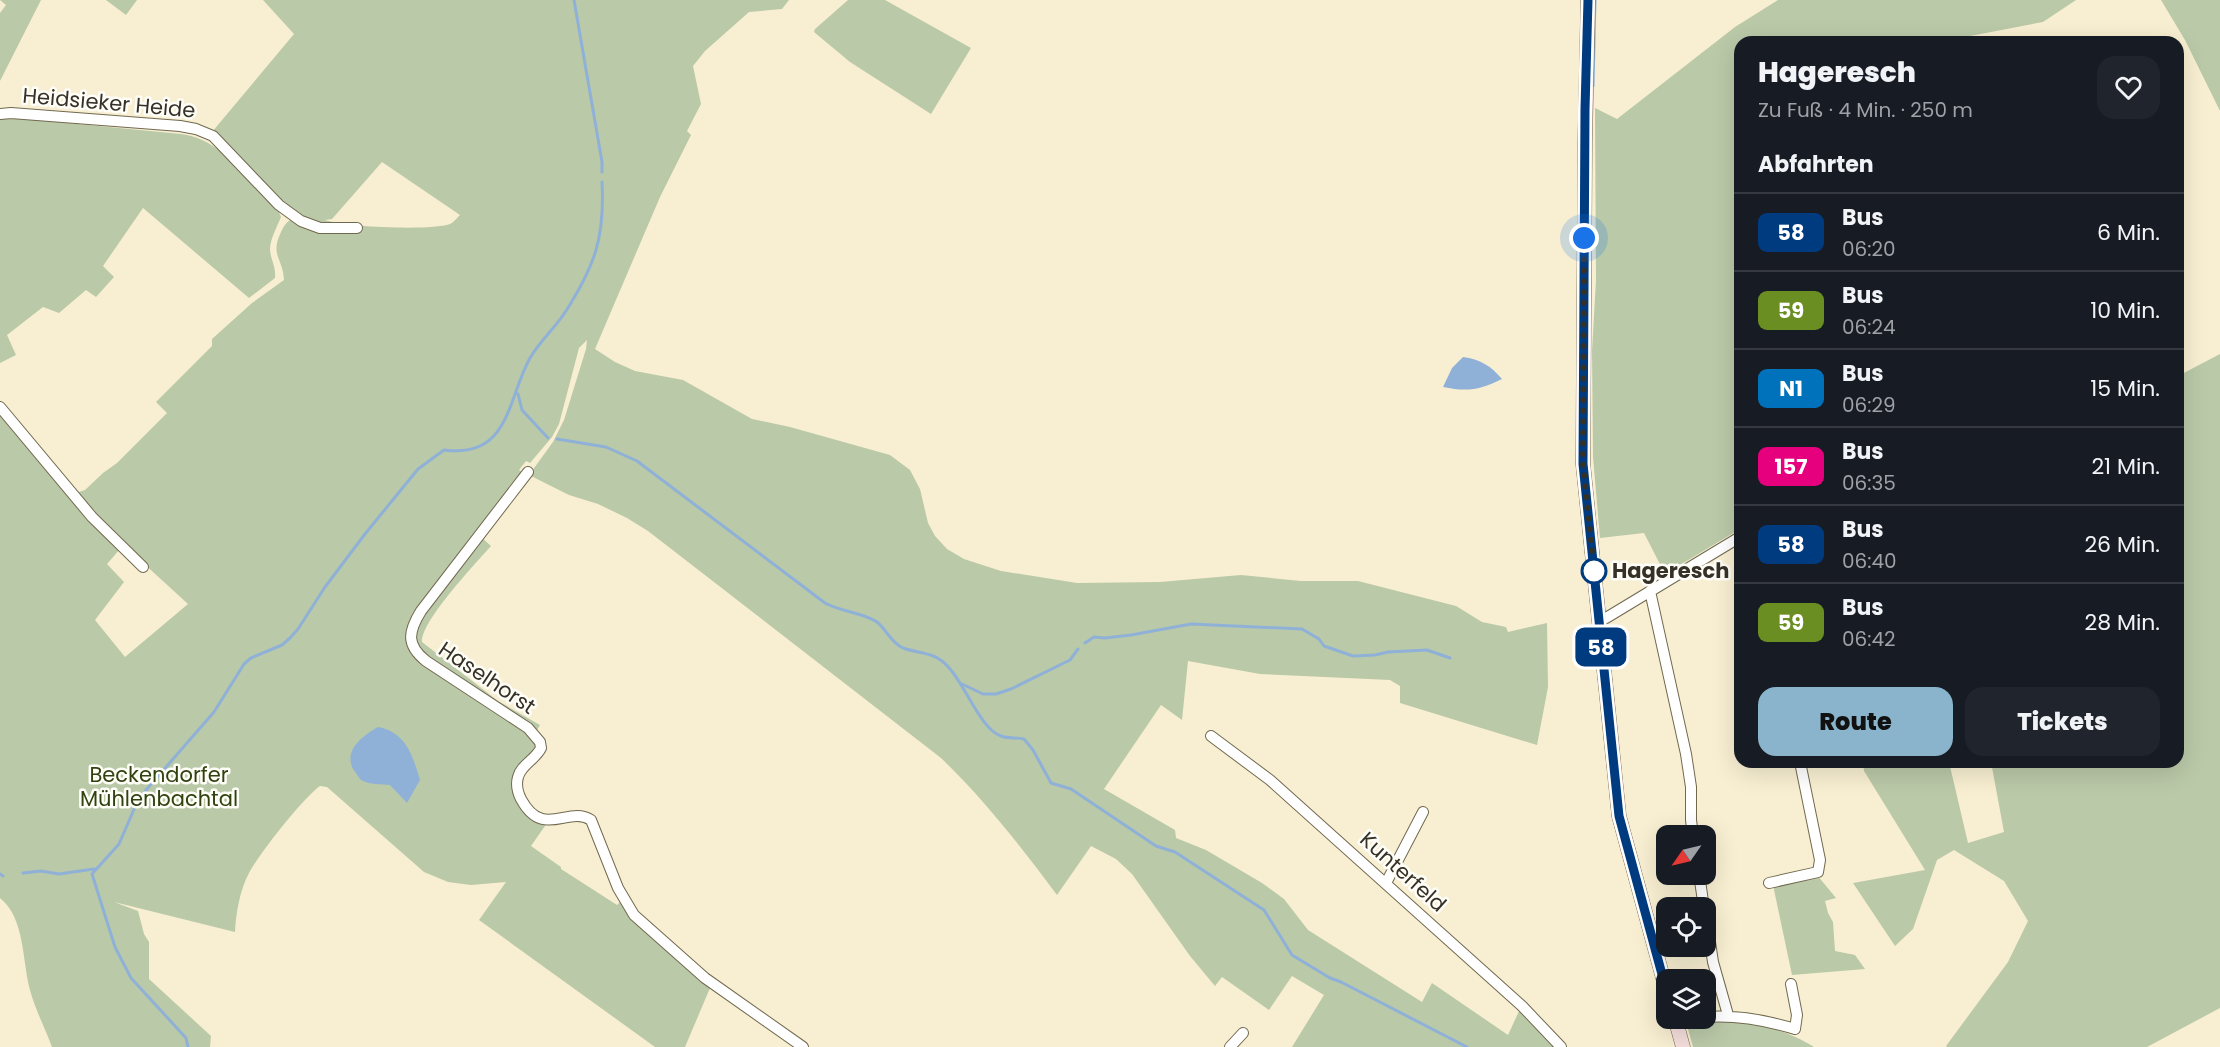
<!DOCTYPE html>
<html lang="de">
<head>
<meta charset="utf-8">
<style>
	:root { --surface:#171b24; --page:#20242c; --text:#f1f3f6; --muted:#9ea1a6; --line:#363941; --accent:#8ab4cb }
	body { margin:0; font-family:Poppins,sans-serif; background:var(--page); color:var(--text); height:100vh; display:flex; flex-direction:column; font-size:22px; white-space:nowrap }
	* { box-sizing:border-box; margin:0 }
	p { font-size:20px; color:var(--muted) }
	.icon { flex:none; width:33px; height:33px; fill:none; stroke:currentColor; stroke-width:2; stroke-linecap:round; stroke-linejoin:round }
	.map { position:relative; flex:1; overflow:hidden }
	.side { position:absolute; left:1734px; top:36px; width:450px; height:732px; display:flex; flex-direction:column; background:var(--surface); border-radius:18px; box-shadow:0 6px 24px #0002 }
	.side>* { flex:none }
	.badge { padding:0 12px; border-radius:9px; font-size:21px; line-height:39px }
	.needle { width:39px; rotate:236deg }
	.tools { position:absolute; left:1656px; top:825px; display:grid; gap:12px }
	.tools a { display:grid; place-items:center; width:60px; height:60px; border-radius:12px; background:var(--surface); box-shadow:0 6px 24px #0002; font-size:30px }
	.you { position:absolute; width:30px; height:30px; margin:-15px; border:4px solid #fff; border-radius:50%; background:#1a73e8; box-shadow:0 0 0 9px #1a73e833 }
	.map>.badge { position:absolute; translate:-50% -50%; box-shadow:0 0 0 3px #fff }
	h2 { padding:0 24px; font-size:22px; line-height:54px }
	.round { display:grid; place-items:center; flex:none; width:63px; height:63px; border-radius:18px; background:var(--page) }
	.head { display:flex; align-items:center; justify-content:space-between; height:102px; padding:0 24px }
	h1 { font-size:28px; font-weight:800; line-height:45px }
	.button { display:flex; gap:12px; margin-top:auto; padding:12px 24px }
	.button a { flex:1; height:69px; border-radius:18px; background:var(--accent); color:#111; font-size:24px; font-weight:800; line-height:69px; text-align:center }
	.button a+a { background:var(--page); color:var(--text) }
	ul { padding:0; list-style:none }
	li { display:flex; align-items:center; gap:18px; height:78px; padding:0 24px; border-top:2px solid var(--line) }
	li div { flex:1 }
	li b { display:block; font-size:22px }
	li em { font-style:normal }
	li .badge { min-width:66px; font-weight:700; text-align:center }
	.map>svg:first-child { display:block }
	.green { fill:#bac9a8; fill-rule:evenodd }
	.water { fill:#90b1d7 }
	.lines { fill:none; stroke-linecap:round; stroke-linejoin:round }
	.stream { stroke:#90b1d7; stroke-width:3 }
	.minor-casing { stroke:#71694f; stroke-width:12 }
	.secondary-casing { stroke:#71694f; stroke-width:15 }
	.minor { stroke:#fff; stroke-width:10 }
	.secondary { stroke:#f5dedc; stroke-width:14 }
	.line-casing { stroke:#fff; stroke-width:14 }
	.line { stroke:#003b80; stroke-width:9 }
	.walk { stroke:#353126; stroke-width:6; stroke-dasharray:0 10.8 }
	.stop-dot { fill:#fff; stroke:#003b80; stroke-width:3 }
	.labels { text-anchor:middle; stroke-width:5; stroke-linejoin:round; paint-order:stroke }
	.street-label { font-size:21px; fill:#353126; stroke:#fefdf7 }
	.stop-label { font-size:21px; font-weight:bold; fill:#353126; stroke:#fefdf7; text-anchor:start }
	.park-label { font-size:21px; fill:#304210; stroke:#fefdf7 }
</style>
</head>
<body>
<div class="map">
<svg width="2220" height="1047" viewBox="0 0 2220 1047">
	<rect width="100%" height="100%" fill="#f8efd2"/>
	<path class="green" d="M0,0H41L0,81V13L6,5Z
		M106,0H137L126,15Z
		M263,0H789L782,9L749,12L705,51L693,66L701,104L687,131L691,135L660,197L595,349L615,362L635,371L683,380L752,419L790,427L890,455L910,470L920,489L928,523L935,536L947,549L964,559L1001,571L1077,583L1160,582L1241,575L1301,581H1358L1456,606L1482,622L1506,627L1508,632L1547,623L1548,687L1537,745L1400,703V686L1390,680L1260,674L1188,661L1182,720L1161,705L1104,789L1175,830L1176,838L1206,850L1262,883L1284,899L1308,930L1422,1002L1432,983L1508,1035L1520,1009L1556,1047H1292L1324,995L1292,976L1269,1010L1222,977L1215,986L1190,956L1132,874L1116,859L1091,846L1057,895C1021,847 984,799 941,758L648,531L627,518L598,504L569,495L529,475L553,442L564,420L586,349L587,340L579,348L559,424L552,437L530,463L526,461L519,470L524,473L426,598L408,646L411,654L527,730L539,747L516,775L515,794L547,823L531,846L561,867V869L617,905L622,900L710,988L685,1047H655L479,920L506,882L471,885L448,882L424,872L327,787L320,786C303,798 259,854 249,873C240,890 236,912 235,932L114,902L138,911L144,934L149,942V979L211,1036L210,1047H52C45,1028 35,1009 30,990C22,960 25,918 0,898V411L120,549L107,564L124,582L95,620L125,657L188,604L141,561L76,493L85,490L103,473L117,463L167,413L156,402L212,346V339L252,303L284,280C283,257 269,256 282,230C288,219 292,218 304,217L275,199L212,132L294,34ZM382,162L460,215C457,218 453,223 450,224C430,231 344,227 325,220L332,219Z
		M848,0H885L971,48L931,114L850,62L814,32L815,29Z
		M1778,0H2076L2043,22L1939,42H1740V529L1665,574L1644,533L1600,538L1593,457L1592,351L1596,280L1595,108L1617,119L1735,27Z
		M2161,0H2220V111L2185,40Z
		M0,119H26L181,134C223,139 252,183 279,212L281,217C277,227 270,239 270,250C271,261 276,266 275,278L249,298L143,208L103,266L114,277L96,297L86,290L59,313L43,307L7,335L16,355L0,363Z
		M2220,354V1008L2147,1047H1947L1946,1046L2008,962L2028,921L2004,881L1954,850L1937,860L1913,929L1895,946L1853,883L1925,870L1864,771L1863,762H1949L1968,843L2004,832L1991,762H2178V376Z
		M481,537L491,546C476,563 421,621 422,642L498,701L540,725L536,732L422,656L413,637L420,617Z
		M1817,875L1836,898L1825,901L1828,913L1833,922L1835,951L1855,955L1865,969L1792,975L1773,885Z
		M1728,1020C1763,1026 1783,1028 1814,1047H1693L1686,1022Z"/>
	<path class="water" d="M1463,357C1480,359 1491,366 1502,379C1480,390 1467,392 1443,387L1452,368Z
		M378,727C406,732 413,756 420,780L407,803L390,785C381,784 369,785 361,780C360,779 356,773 355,772C341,752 362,736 378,727Z"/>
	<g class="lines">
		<path class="stream" d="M574,0L602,162V172
			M1593,86L1595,0
			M518,394L522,410L548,438
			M557,439L606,447L637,461L825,603C841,612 862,612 877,622C887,630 890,642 903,648C916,653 931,652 942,661C964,678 978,728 1001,736C1008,739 1016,737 1024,739L1033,750L1051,783L1071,789L1156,846L1175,852L1264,910L1292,955L1330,978L1341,982L1467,1047
			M1085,643L1094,637L1105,638L1131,635L1191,624L1302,629L1319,639L1324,646L1353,656L1375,655L1388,652L1427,650L1450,658
			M962,684L983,694H996L1011,689L1070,660L1078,649
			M23,873L41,871L59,874L94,869
			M0,874L3,876
			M188,1047L186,1038L131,978L115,947L92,874L119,844L135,807L146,790L214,712L244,664L251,658L282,645L290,638L298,629L325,587L365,534L418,469L444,450C510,459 507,399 530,358C540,341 555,328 566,311C595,265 605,237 602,182"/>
		<g class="minor-casing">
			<path id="minor" d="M0,114L11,113L180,126L196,129L213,136L279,205L301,221L320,228H357
				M0,407L92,517L143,567
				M528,472L421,611C408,632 406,645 426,661L528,728L540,742L541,748C536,759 521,765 518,777C516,784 518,793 521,799C543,840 568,805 591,820L618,888L634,915L705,978L803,1047
				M1650,591L1686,754L1691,787V820L1693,836
				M1598,619L1606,618L1740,537
				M1211,736L1270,780L1522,1006L1561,1047
				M1699,874L1704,908
				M1386,883L1423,812
				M1769,883L1818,872L1820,860L1800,762
				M1706,916L1713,962L1728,1015
				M1706,1017C1736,1015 1765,1020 1795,1029L1797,1015L1791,984
				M1230,1047L1243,1033"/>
		</g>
		<g class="secondary-casing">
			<path id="secondary" d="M1588,0L1585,142L1583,464L1619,816L1666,989
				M1675,1018L1683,1047"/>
		</g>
		<use href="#minor" class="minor"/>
		<use href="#secondary" class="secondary"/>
	</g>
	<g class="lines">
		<g class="line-casing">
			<path id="line" d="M1588,0L1585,109L1583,464L1619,816L1666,989"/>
		</g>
		<use href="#line" class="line"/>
		<path class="walk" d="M1584,238L1583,464L1594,571"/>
	</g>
	<circle class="stop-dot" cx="1594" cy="571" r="12"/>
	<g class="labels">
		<g class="street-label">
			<text transform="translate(109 103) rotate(5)" y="7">Heidsieker Heide</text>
			<text transform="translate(487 678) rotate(34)" y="7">Haselhorst</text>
			<text transform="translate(1403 872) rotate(42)" y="7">Kunterfeld</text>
		</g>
		<g class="stop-label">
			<text x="1612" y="578">Hageresch</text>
		</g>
		<g class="park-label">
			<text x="159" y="782">Beckendorfer<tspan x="159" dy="24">Mühlenbachtal</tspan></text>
		</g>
	</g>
</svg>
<div class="tools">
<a><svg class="needle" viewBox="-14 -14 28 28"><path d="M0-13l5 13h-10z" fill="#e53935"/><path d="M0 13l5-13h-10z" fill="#9ea1a6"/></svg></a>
<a><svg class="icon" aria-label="locate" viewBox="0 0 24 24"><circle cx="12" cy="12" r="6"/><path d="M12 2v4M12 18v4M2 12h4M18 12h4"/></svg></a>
<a><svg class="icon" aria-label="layers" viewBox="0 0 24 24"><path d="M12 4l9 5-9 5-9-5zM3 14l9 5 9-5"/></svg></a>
</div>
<div class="you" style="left:1584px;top:238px"></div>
<b class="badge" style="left:1601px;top:647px;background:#003b80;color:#fff">58</b>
<section class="side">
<div class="head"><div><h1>Hageresch</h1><p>Zu Fuß · 4 Min. · 250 m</p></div><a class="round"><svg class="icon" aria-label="heart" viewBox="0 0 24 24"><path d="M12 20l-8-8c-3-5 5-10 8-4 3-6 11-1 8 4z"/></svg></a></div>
<h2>Abfahrten</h2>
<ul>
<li><span class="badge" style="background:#003b80;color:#fff">58</span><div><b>Bus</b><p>06:20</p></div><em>6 Min.</em></li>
<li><span class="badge" style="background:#6b8e23;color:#fff">59</span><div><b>Bus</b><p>06:24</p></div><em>10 Min.</em></li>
<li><span class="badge" style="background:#0072bc;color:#fff">N1</span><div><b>Bus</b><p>06:29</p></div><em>15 Min.</em></li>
<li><span class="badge" style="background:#e6007e;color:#fff">157</span><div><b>Bus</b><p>06:35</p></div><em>21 Min.</em></li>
<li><span class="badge" style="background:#003b80;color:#fff">58</span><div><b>Bus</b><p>06:40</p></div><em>26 Min.</em></li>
<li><span class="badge" style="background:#6b8e23;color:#fff">59</span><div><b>Bus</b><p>06:42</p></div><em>28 Min.</em></li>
</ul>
<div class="button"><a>Route</a><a>Tickets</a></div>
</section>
</div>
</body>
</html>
